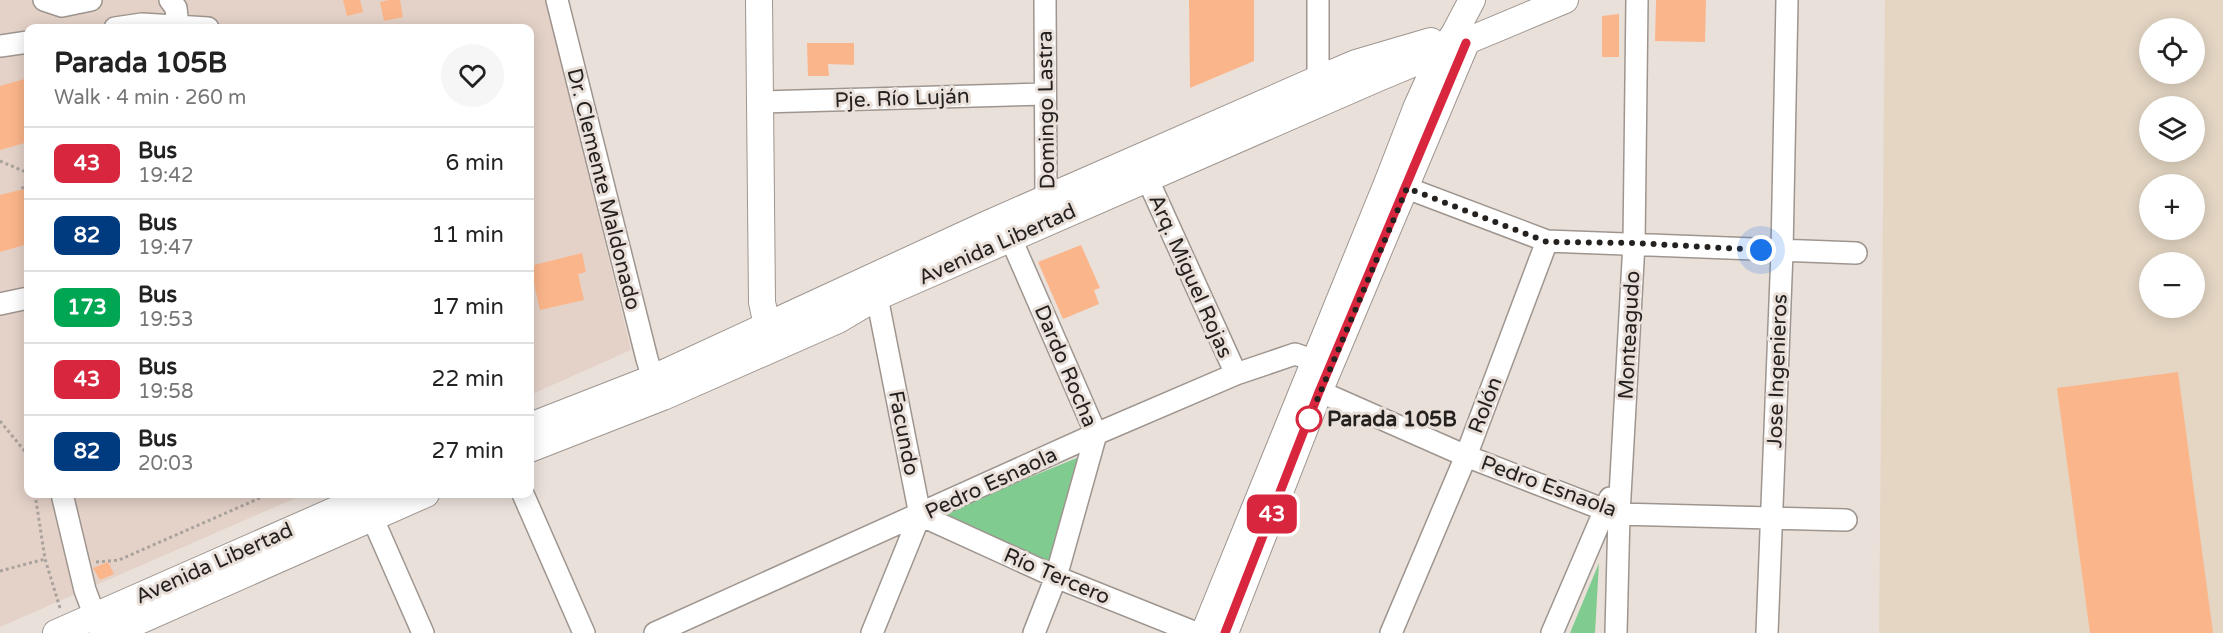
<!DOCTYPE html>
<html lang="en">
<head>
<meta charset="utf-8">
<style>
	:root { --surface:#fff; --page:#f6f6f6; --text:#222; --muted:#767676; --line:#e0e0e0 }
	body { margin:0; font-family:"Varela Round",sans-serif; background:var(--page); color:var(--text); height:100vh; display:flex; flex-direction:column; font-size:22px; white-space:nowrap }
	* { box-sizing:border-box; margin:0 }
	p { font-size:20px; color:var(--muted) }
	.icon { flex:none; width:33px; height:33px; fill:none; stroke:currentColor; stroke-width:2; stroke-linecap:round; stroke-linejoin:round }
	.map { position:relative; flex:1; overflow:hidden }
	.side { position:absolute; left:24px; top:24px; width:510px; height:474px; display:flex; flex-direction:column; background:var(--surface); border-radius:12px; box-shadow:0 3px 15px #0003 }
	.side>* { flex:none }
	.badge { padding:0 12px; border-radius:9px; font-size:21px; line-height:39px }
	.buttons { position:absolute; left:2139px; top:18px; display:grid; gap:12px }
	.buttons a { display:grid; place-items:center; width:66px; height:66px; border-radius:50%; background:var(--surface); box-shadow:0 3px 15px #0003; font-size:30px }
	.you { position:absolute; width:30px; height:30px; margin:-15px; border:4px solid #fff; border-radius:50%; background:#1a73e8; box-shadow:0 0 0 9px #1a73e833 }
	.map>.badge { position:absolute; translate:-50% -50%; box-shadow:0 0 0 3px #fff }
	.round { display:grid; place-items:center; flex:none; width:63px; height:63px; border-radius:32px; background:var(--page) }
	.head { display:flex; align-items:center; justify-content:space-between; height:102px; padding:0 30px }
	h1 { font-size:28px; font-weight:700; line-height:45px }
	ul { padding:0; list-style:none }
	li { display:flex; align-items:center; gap:18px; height:72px; padding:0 30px; border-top:2px solid var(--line) }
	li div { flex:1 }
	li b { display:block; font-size:22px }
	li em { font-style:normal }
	li .badge { min-width:66px; font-weight:700; text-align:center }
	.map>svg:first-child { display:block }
	.built { fill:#e4d2c8 }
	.industrial { fill:#e4d6c3; fill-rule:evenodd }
	.green { fill:#80cb8f }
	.building { fill:#fbb58a }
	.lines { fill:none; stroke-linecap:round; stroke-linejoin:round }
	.minor-casing { stroke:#9e958f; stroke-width:24 }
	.major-casing { stroke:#9e958f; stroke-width:28 }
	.path { stroke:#aaa29d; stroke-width:3; stroke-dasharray:3 3; stroke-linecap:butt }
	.minor { stroke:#fff; stroke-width:21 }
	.major { stroke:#fff; stroke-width:26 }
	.line-casing { stroke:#fff; stroke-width:14 }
	.line { stroke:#d7263d; stroke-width:9 }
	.walk { stroke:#25211f; stroke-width:6; stroke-dasharray:0 10.8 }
	.stop-dot { fill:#fff; stroke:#d7263d; stroke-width:3 }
	.labels { text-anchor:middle; stroke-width:6; stroke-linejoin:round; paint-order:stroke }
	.street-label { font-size:21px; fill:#25211f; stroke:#eae0da }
	.stop-label { font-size:21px; font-weight:bold; fill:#25211f; stroke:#eae0da; text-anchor:start }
</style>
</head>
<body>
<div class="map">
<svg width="2223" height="633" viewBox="0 0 2223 633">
	<rect width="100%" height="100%" fill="#eae0da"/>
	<path class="built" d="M0,0H546L631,350L530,395V28H28V494H305L0,627Z"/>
	<path class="industrial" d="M1885,0H2223V633H1879ZM2150,28H2194V74H2150ZM2150,106H2194V152H2150ZM2150,184H2194V230H2150ZM2150,262H2194V308H2150Z"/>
	<path class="green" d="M1079,457L1051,570L933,517Z
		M1599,563L1595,633H1570Z"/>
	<path class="building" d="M343,0H360L363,12L347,16Z
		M389,0H400L403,17L384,21L380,2Z
		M1189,0H1254V61L1190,88Z
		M1656,0H1706L1705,42L1655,41Z
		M1619,14V57H1602V16Z
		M807,43H854V65L828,64L829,76H808Z
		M28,78V142L0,150V86Z
		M28,188V244L0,252V195Z
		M1081,245L1100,288L1094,290L1099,304L1063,319L1038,262Z
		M582,253L586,272L578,274L584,300L540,310L530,266Z
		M2178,372L2213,633H2090L2057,388Z
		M108,562L114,574L100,580L93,568Z"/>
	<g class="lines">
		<g class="minor-casing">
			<path id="minor" d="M44,0L62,6L91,0
				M170,0L176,8L178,26
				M557,0L647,359L653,378
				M1045,0L1046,197L1052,211
				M115,28L142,24L208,28
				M0,46L28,42
				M1318,79V0
				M759,102L1044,94
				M1147,178L1236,374
				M1391,182L1547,241L1856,253
				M1011,239L1096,434L1056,577L1034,633
				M0,304L28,298
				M1305,385L1466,456L1605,510L1619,514L1846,520
				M62,494L85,590L100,630
				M523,494L584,633
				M920,515L1056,577L1196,633
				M372,517L423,633
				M655,633L1096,434L1236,374L1295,354L1330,366
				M872,633L920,515L877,297
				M1391,633L1466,456L1547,241
				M1552,633L1610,498
				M1616,633L1619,514L1634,243L1637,0
				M1767,633L1782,252L1787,0"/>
		</g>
		<g class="major-casing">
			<path id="major" d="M759,0L762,302L767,326L773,340
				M530,426L653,378L985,225L1318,79L1356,63L1431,41
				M530,449L663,397L838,320L877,297L1376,79L1565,0
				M56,633L372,494
				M112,633L426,494
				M1204,633L1388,181L1417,106L1441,53L1454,34L1472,0
				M1225,633L1319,392L1466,43"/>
		</g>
		<path class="path" d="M0,161L28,173
			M22,189L28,177
			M0,421L28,455
			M35,494L45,559L60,608
			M96,562L119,560L269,494
			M0,571L45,559"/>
		<use href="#minor" class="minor"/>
		<use href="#major" class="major"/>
	</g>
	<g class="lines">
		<g class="line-casing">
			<path id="line" d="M1225,633L1319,392L1466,43"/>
		</g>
		<use href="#line" class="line"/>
		<path class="walk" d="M1309,419L1407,188L1547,242L1634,243L1761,250"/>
	</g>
	<circle class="stop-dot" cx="1309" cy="419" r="12"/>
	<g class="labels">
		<g class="street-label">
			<text transform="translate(902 98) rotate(-2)" y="7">Pje. Río Luján</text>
			<text transform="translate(1046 110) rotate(-91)" y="7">Domingo Lastra</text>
			<text transform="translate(604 189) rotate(76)" y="7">Dr. Clemente Maldonado</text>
			<text transform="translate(997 244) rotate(-24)" y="7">Avenida Libertad</text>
			<text transform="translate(1191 276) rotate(66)" y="7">Arq. Miguel Rojas</text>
			<text transform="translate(1629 335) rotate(-87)" y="7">Monteagudo</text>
			<text transform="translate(1066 366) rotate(67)" y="7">Dardo Rocha</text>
			<text transform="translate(1777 371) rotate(-88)" y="7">Jose Ingenieros</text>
			<text transform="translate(1485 405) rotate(-69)" y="7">Rolón</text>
			<text transform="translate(904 433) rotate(79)" y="7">Facundo</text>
			<text transform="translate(991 483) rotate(-25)" y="7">Pedro Esnaola</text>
			<text transform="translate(1549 486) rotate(20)" y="7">Pedro Esnaola</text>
			<text transform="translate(214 563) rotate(-24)" y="7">Avenida Libertad</text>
			<text transform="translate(1057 576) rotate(23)" y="7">Río Tercero</text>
		</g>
		<g class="stop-label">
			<text x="1327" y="426">Parada 105B</text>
		</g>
	</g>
</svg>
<div class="buttons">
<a><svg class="icon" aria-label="locate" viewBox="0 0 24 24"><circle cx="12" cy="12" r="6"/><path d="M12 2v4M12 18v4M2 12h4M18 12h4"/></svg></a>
<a><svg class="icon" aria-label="layers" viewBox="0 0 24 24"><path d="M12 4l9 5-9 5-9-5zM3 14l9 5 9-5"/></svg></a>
<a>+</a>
<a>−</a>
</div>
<div class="you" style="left:1761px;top:250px"></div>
<b class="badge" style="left:1272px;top:514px;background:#d7263d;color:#fff">43</b>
<section class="side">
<div class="head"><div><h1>Parada 105B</h1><p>Walk · 4 min · 260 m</p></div><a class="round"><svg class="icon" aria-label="heart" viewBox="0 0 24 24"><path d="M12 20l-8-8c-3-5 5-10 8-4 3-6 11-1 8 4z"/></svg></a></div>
<ul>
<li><span class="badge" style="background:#d7263d;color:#fff">43</span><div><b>Bus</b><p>19:42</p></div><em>6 min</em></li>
<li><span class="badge" style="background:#003b80;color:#fff">82</span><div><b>Bus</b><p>19:47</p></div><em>11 min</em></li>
<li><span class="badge" style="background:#00a651;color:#fff">173</span><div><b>Bus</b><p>19:53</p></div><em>17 min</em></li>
<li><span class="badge" style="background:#d7263d;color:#fff">43</span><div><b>Bus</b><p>19:58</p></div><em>22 min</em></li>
<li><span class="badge" style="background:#003b80;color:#fff">82</span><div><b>Bus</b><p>20:03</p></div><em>27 min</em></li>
</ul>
</section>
</div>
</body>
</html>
